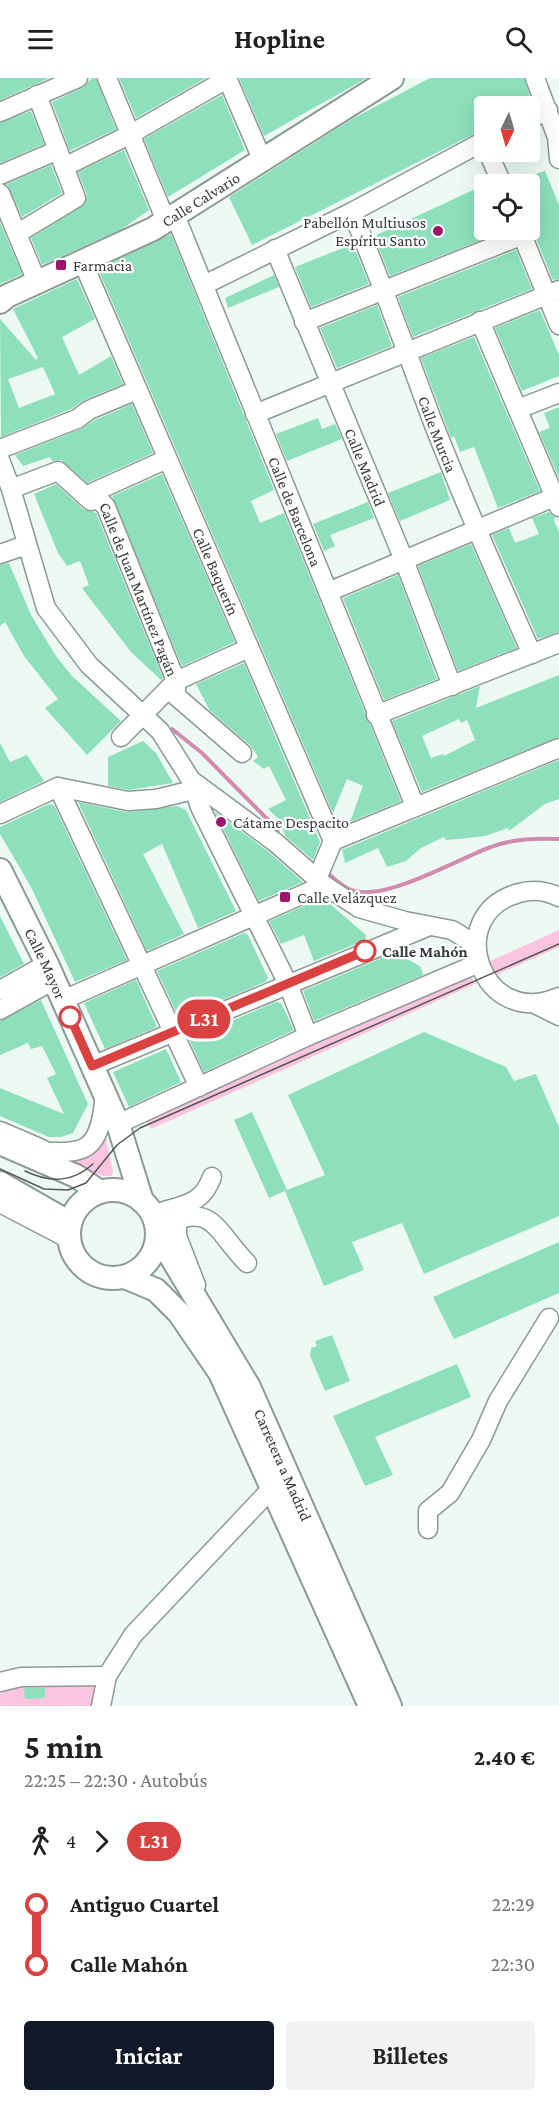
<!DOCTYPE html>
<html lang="es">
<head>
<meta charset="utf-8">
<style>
	:root { --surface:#fff; --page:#f2f2f2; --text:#202124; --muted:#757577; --accent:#111827 }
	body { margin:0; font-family:"Crimson Pro",serif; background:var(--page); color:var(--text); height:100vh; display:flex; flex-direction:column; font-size:22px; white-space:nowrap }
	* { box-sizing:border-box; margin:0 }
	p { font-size:20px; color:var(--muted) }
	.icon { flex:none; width:33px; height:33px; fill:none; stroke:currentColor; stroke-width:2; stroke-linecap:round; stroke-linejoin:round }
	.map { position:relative; height:1628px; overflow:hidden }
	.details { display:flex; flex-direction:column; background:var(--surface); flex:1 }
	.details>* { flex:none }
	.badge { padding:0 12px; border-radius:20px; font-size:21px; line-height:39px }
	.needle { width:39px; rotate:185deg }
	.controls { position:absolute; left:474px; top:18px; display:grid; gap:12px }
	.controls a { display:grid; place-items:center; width:66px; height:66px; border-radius:6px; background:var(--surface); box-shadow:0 6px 24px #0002; font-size:30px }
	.map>.badge { position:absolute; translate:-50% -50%; box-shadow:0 0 0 3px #fff }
	.legs { display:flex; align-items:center; gap:9px; height:66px; padding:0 24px; font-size:20px }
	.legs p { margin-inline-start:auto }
	.head { display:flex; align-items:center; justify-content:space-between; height:102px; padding:0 24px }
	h1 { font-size:33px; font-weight:700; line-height:45px }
	.button { display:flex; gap:12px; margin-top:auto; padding:12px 24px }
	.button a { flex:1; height:69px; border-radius:6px; background:var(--accent); color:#fff; font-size:24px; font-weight:700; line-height:69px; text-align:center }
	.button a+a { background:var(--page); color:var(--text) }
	ul { padding:0 24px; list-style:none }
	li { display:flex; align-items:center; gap:21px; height:60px; font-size:22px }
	li i { display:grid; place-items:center; width:9px; height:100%; margin:0 8px; background:currentColor }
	li i::after { content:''; width:15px; height:15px; margin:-8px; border:4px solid; border-radius:50%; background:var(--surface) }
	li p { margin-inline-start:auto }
	li:first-child i { background:linear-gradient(#0000 50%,currentColor 0) }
	li:last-child i { background:linear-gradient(currentColor 50%,#0000 0) }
	header { display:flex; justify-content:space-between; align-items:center; height:78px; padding:0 24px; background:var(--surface); font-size:27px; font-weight:700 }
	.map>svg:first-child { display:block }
	.green { fill:#fdc4df }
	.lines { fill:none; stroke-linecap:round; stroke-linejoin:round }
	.stream { stroke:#d28bae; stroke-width:4 }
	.building { fill:#8de0bb; fill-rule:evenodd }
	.minor-casing { stroke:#8d9993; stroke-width:21 }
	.major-casing { stroke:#8d9993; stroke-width:26 }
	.minor { stroke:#fff; stroke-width:18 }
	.major { stroke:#fff; stroke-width:22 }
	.tram { stroke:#515855; stroke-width:1.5 }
	.line-1-casing { stroke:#fff; stroke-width:14 }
	.line-1 { stroke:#da4241; stroke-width:9 }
	.poi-dot { fill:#9b166a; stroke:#fff; stroke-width:2 }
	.stop-1-dot { fill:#fff; stroke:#da4241; stroke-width:3 }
	.labels { text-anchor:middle; stroke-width:4.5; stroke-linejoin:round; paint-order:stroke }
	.street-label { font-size:16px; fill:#353b38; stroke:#fff }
	.poi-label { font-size:16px; fill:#353b38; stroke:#fff; text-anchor:start }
	.stop-label { font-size:16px; font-weight:bold; fill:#353b38; stroke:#fff; text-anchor:start }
</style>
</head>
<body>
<header><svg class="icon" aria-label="menu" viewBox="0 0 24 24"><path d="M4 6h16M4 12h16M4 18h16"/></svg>Hopline<svg class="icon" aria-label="search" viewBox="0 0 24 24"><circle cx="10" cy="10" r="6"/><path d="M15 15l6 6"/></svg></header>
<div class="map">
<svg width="559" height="1628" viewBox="0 0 559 1628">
	<rect width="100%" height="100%" fill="#edfaf3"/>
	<path class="green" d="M559,852V869L494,898L488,884Z
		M468,893L475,906L151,1051L143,1037Z
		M105,1056L113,1093L112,1098H103L66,1084C86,1079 95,1073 105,1056Z
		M12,1607L96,1608L91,1628H0V1616Z"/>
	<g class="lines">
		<path class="stream" d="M172,651L202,675L278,752
			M330,797C336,802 342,808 349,811C381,827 459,780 491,769C511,761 538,760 559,761"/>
	</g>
	<path class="building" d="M0,0H50L0,22Z
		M92,0H96L116,51L70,73L52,24L82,10Z
		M119,0H206L136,40Z
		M239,0H367L264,58Z
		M430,0H524L533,27L484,28V51L252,167L229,119L352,41Z
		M222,17L245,72L168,119L144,61Z
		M31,33L44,66L0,85V45Z
		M124,72L149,132L122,151L42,187L31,160L85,126L87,117L78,94Z
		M51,87L62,115L22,139L7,106Z
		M545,93L559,127V201L553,202L530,146V98Z
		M484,107V152L501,154L390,198L374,158Z
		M0,144L22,196L0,206Z
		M171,156L274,412L251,423L260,445L284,435L401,723L350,744L363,708L347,701L333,735L98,191Z
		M353,166L369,206L311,229L295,189Z
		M516,172L532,211L413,259L398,219Z
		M274,197L279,209L228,230L225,220Z
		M77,201L95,241L62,259L79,297L111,278L123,306L84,322L71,331L1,359L0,241L36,282L38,280L13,231ZM43,289L55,316L19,330L8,301Z
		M377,227L392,268L337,290L320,250Z
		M540,232L559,277V298L522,313L495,250Z
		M474,259L540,413L498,430L474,369L460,374L454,358L451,360L421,280Z
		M132,326L153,375L87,405L61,382L52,383L50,379L23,388L15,377L81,351L95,342Z
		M559,329V400L539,354L550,350L544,335Z
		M318,340L322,351L335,346L342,361L287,383L276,356Z
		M441,394L450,422L400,443L388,415Z
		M162,396L235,564L182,588L112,418Z
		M56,406L83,431L96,435L163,600L161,602L131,574L88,518L82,510L89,507L80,483L67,488L58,475L34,416Z
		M368,424L374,440L330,457L335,468L324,473L313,446Z
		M549,434L555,439L554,443L559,454V554L538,561L492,457L509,450L515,465L539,456L532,440Z
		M471,466L517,570L458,593L418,488Z
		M9,485L31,537L56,578L72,598L121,643L87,677L45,630L58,621L24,578L5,544L0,548V487Z
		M398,497L437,601L384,622L343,520Z
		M244,585L320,764L313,782L285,758L280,742L268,731L286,722L269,688L264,691L253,683L258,679L250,667L210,633L196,606Z
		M559,597V659L422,714L392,643L480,608L476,630ZM459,641L461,645L467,642L475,662L444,678L443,676L431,680L422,658Z
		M143,663L156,675L173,705L129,712L108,708V679Z
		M0,665L10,684L27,677L44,703L0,724Z
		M559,682V721L545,726L509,753L508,750L485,758L458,761L446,762L444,759L421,770L406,783L387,789L378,770L345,785L342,772Z
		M78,724L126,734L177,728L186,732L236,833L198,850L162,766L143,776L184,856L147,873Z
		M49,726L54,727L127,882L75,904L31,809L0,756V749Z
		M215,734L269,774L303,804L259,823Z
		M323,820L366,857L365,862L314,883L304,857L281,866L269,843Z
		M0,838L24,886L0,899Z
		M244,855L248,857L268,900L265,904L179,940L157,893Z
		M396,874L421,889L423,897L314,943L303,913Z
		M136,902L157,949L105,971L84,925Z
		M41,922L88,1026L73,1055L61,1059H49L0,1038V1010L64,1036L47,1000L56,996L42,968L31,971L28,965L0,977V943Z
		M276,924L281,925L294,952L204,994L189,961Z
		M424,954L506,989L514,1003L536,996L559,1049V1138L424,1196L402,1145L352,1164L364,1192L324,1208L285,1113L269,1120L234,1042L252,1034L287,1112L325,1097L288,1017Z
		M166,971L181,1004L129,1029L113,994Z
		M559,1164V1215L454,1261L433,1219Z
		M332,1257L350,1303L325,1313L310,1278L311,1270L317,1268L315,1263Z
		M457,1286L471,1319L375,1359L393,1397L365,1408L333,1338Z
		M24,1610H45V1620L25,1621Z"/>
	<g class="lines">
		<g class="minor-casing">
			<g id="minor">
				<path d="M107,0L166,143"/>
				<path d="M227,0L262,81"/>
				<path d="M535,0L557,59L559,81"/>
				<path d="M0,34L78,0"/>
				<path d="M530,41L548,32"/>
				<path d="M488,74L502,106"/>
				<path d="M64,89L129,57L227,1"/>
				<path d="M0,97L58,72"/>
				<path d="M0,115L37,204"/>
				<path id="s1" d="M352,134C381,202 406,272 432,342C463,421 497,499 532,576"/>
				<path id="s2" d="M175,137L415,728"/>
				<path d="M520,152L559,247"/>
				<path d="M18,155L76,120L37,17"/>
				<path id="s3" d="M275,171L404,482L452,608"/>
				<path id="s4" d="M83,185L333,763L317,801"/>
				<path d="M204,207L352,134L484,63"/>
				<path d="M480,243L559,429"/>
				<path d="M304,244L523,157"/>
				<path d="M518,331L559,315"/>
				<path d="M255,336L559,212"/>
				<path d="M0,371L77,341L89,332L137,312"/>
				<path d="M0,382L11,411L46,530L89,587L160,653L191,702L276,765L324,807L359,830L405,843L452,852L468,862L476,873"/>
				<path id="s5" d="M11,411L58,393L91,423L99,421L106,429L176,603V618L242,675"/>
				<path d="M85,418L167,381"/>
				<path d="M0,476L26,467"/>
				<path d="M328,514L559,417"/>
				<path d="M376,637L559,565"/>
				<path d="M121,659L176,603L249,570"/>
				<path d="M191,702L200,729L288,906L308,958"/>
				<path d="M58,709L199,1009"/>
				<path d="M0,736L58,709L128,723L156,721L193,712"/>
				<path d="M333,763L559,670"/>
				<path d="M559,819C547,813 532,811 519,815C441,836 481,953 559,919"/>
				<path d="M0,912L47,886"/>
				<path d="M63,922L324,807"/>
				<path d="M535,926L559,938"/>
				<path d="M0,932L54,902"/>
				<path d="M92,988L427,849"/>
				<path d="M118,1046L308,958L479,885"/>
				<path d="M0,1053L42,1071"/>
				<path d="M26,1073C83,1075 99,1081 105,1016"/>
				<path d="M0,1125L69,1161"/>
				<path d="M153,1137C181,1126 201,1129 212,1099"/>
				<path d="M177,1140V1158L196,1207"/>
				<path d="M157,1152C212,1120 213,1150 247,1185"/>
				<path d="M428,1451V1433L450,1415L481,1362L498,1323L549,1240"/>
				<path d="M0,1604L21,1599L107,1598"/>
				<path d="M101,1628L107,1598L133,1557L273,1409"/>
			</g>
		</g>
		<g class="major-casing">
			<g id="major">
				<path id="s6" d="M0,224L7,218L153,151L392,0"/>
				<path id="s7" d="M0,792L47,886L118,1046L142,1123"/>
				<path d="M0,1065L76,1098L100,1114"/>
				<path d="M0,1105L70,1145"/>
				<circle cx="113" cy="1156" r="44"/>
				<path id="s8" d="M158,1157L249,1309L390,1628"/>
				<path d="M125,1199L156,1212L179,1235L220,1295L370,1628"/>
			</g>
		</g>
		<use href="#minor" class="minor"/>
		<use href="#major" class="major"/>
		<path class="tram" d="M0,1091L44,1111L68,1112L86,1105L117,1067L140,1050L559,866
			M25,1093C50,1105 72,1105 93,1086"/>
	</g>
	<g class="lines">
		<g class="line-1-casing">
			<path id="line-1" d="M70,939L92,988L365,873"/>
		</g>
		<use href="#line-1" class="line-1"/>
	</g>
	<g class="poi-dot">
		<circle cx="438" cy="153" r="6"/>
		<rect x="55" y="181" width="12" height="12" rx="3"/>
		<circle cx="221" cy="744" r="6"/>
		<rect x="279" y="813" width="12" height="12" rx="3"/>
	</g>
	<g class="stop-1-dot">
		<circle cx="365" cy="873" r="10"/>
		<circle cx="70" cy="939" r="10"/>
	</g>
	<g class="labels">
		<g class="street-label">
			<text dy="6" stroke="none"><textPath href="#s6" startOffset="226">Calle Calvario</textPath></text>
			<text dy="6" stroke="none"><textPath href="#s1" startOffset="238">Calle Murcia</textPath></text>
			<text dy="6" stroke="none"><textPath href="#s3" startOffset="236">Calle Madrid</textPath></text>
			<text dy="6" stroke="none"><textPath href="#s2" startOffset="320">Calle de Barcelona</textPath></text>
			<text dy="6" stroke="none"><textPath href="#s4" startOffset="336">Calle Baquerín</textPath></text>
			<text dy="6" stroke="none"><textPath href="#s5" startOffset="202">Calle de Juan Martínez Pagán</textPath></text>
			<text dy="6" stroke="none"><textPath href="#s7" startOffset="104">Calle Mayor</textPath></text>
			<text dy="6" stroke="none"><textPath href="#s8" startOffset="262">Carretera a Madrid</textPath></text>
		</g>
		<g class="poi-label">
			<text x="426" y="150" text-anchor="end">Pabellón Multiusos<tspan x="426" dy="18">Espíritu Santo</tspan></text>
			<text x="73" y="193">Farmacia</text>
			<text x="233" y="750">Cátame Despacito</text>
			<text x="297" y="825">Calle Velázquez</text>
		</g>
		<g class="stop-label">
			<text x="382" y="879">Calle Mahón</text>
		</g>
	</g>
</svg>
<div class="controls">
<a><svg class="needle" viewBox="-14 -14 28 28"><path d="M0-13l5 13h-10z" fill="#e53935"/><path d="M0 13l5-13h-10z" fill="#757577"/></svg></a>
<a><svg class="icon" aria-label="locate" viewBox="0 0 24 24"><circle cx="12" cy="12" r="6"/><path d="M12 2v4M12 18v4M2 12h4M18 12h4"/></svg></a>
</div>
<b class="badge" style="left:204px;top:941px;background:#da4241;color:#fff">L31</b>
</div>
<section class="details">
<div class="head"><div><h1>5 min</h1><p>22:25 – 22:30 · Autobús</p></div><b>2.40 €</b></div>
<div class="legs"><svg class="icon" aria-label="walk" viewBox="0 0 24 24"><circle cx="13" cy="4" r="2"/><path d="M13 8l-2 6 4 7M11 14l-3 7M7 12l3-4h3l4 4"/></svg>4<svg class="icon" aria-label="forward" viewBox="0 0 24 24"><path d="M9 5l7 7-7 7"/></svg><b class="badge" style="background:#da4241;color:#fff">L31</b></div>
<ul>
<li><i style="color:#da4241"></i><b>Antiguo Cuartel</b><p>22:29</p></li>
<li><i style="color:#da4241"></i><b>Calle Mahón</b><p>22:30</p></li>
</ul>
<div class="button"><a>Iniciar</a><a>Billetes</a></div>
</section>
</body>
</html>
